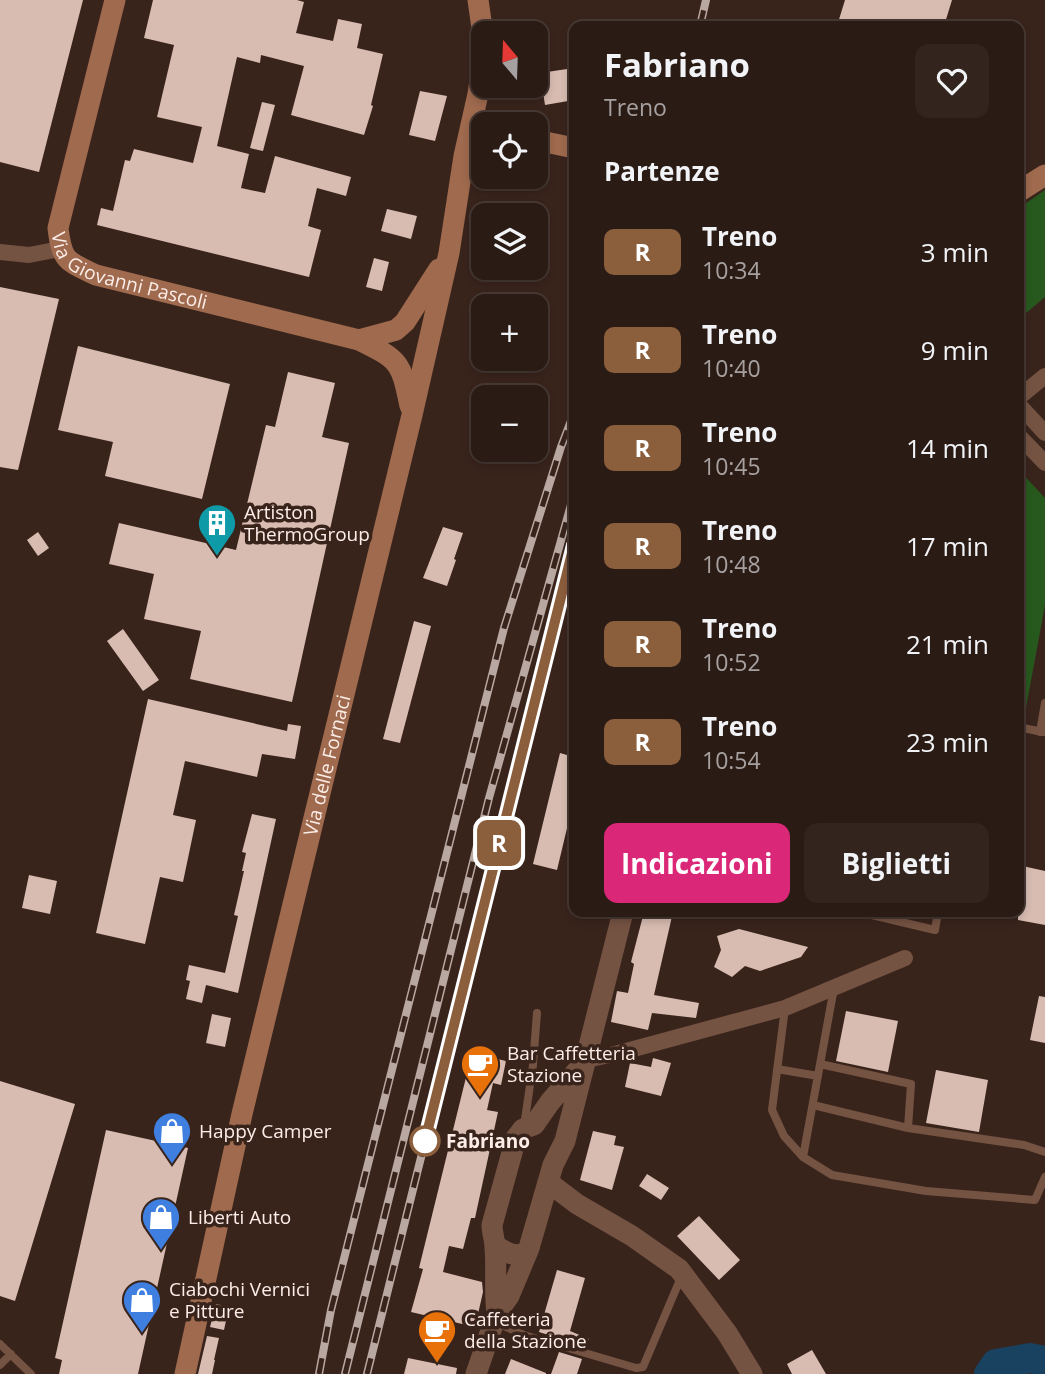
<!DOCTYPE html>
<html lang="it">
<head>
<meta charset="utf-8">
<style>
	:root { --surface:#2b1b15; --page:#33241e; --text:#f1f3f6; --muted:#a6a1a0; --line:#473934; --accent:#db2777 }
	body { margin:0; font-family:"Open Sans",sans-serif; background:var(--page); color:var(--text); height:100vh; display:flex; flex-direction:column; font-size:26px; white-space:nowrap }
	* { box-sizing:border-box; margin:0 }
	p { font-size:23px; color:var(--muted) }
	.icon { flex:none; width:38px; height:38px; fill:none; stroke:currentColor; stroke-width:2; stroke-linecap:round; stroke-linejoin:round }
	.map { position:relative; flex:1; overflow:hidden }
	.drawer { position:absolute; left:569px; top:21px; width:455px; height:896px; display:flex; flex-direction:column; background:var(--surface); border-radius:14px; box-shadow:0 4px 10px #0003,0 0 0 2px var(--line) }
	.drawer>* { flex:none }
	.badge { padding:0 14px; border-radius:10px; font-size:24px; line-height:46px }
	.needle { width:46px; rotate:341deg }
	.controls { position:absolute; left:471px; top:21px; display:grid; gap:14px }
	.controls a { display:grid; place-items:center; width:77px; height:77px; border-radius:14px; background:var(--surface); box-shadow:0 4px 10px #0003,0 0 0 2px var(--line); font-size:35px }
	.map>.badge { position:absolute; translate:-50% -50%; box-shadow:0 0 0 4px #fff }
	h2 { padding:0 35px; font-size:26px; line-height:63px }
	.round { display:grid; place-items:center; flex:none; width:74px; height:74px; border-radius:14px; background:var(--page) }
	.overview { display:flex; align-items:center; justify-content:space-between; height:119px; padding:0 35px }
	h1 { font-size:33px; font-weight:700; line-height:52px }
	.action { display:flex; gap:14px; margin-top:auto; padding:14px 35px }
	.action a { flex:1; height:80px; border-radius:14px; background:var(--accent); color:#fff; font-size:28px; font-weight:700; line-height:80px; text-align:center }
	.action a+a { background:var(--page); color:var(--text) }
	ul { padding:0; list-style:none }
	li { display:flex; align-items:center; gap:21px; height:98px; padding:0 35px }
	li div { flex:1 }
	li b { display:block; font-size:26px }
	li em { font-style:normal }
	li .badge { min-width:77px; font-weight:700; text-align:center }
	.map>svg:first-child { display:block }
	.green { fill:#27591e }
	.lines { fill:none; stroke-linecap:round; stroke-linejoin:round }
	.river { stroke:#194160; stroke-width:30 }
	.building { fill:#d8bcb2 }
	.service { stroke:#755342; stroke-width:8 }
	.minor { stroke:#755342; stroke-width:16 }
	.tertiary { stroke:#755342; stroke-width:21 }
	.secondary { stroke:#9f6a4e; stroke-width:21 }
	.rail-casing { stroke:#b9a8a2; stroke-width:8 }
	.rail { stroke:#39241c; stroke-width:5; stroke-dasharray:16; stroke-linecap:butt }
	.line-casing { stroke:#fff; stroke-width:16 }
	.line { stroke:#8b5e3c; stroke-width:10 }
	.stop-dot { fill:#fff; stroke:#8b5e3c; stroke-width:3.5 }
	.labels { text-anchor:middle; stroke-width:7; stroke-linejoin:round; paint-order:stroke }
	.street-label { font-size:19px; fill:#fcede8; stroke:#39241c }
	.poi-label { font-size:19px; fill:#fcede8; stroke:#39241c; text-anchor:start }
	.stop-label { font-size:19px; font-weight:bold; fill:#fcede8; stroke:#39241c; text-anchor:start }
</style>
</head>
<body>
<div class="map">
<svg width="1045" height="1374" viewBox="0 0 1045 1374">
	<rect width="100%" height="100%" fill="#39241c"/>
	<path class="green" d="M1045,190V297L1019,319V208Z
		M1018,469L1045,498V605L1025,713L1018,712Z"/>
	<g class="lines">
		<path class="river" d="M989,1374L996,1364L1030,1358L1045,1361"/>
	</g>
	<path class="building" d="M0,0H83L39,172L0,162Z
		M153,0H297L304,2L296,33L333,41L338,19L362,24L357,48L383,54L371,105L373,106L364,135L291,115L304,66L261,55L260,63L237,57L217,146L249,154L241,188L265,193L275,156L351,177L346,196L317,188L308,226L321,230L309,277L97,225L101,208L113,211L125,160L130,161L134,149L193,163L202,127L157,117L174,45L144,38Z
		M845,0H952L944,26H837Z
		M574,68V100L545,105L540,73Z
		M420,91L447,96L435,141L409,135Z
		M262,102L275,105L263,151L250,148Z
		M387,209L417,216L411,239L381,231Z
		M374,258L389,262L382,291L366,287Z
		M0,287L59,299L18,470L0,467Z
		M78,346L230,384L202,499L105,476L113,442L58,430Z
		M288,372L335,383L322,437L349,443L292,702L190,679L201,631L144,619L154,574L109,564L119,523L236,550L266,425L275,427Z
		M443,527L463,533L454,559L456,560L447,586L423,578Z
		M38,532L49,548L38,556L27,540Z
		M414,621L431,626L400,743L383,739Z
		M123,629L159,680L143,691L107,641Z
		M148,699L287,731L288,724L301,726L295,759L262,754L257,777L185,761L173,815L196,820L183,882L160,877L145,944L96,933Z
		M560,753L574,757V799L557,870L533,864Z
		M252,814L276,819L238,993L206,985L202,1003L186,999L190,981L186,980L189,965L225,973L238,916L234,915L244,871H242L246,853L242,852Z
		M1018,865L1045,871V925L1018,920Z
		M29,875L57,881L50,914L22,908Z
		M644,912H673L654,995L699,1003L696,1018L652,1013L648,1030L611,1022L617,991L628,993L634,964L631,962Z
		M739,929L808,947L801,957L760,971L745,966L732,977L714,967L721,950L717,936Z
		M1039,996L1045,997V1043L1030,1040Z
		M846,1011L898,1021L888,1072L836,1061Z
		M212,1014L231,1018L225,1047L206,1043Z
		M472,1053L506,1061L501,1085L493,1083L487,1110L498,1112L475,1218H471L463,1249L449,1246L443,1272L482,1282L483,1292L475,1327L411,1312L423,1269L419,1268Z
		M653,1058L671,1063L661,1096L625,1087L630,1063L651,1067Z
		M936,1070L988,1080L979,1132L926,1123Z
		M0,1081L75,1104L15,1301L0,1296Z
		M106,1130L188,1148L138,1374H59L62,1360L55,1358Z
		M593,1131L616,1136L614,1145L624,1147L612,1190L580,1180Z
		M647,1174L669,1188L661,1200L639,1186Z
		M699,1216L740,1260L719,1280L677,1236Z
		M557,1270L585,1278L570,1331L589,1339L586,1347L539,1332Z
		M216,1304L229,1307L224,1330L210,1327Z
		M207,1336L219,1338L214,1360H215L212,1374H198Z
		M812,1350L826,1374H792L787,1364Z
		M559,1352L582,1359L577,1374H551Z
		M408,1358L457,1368L456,1374H404Z
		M511,1359L546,1373V1374H505Z"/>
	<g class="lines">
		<path class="service" d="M1018,727L1043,732
			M1040,732L1045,703
			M859,912L935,930L938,912
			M785,1008L772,1110L784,1136L803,1157L832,1175L926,1191L1035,1200L1045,1177
			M820,1064L911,1084L908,1128
			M777,1069L818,1076
			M813,1105L908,1128L1024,1145L1045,1152
			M524,1126L533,1065L537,1013
			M803,1157L834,988
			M495,1322L524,1335L636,1368L643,1367L682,1275
			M0,1344L31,1374
			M0,1365L11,1354"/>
		<path class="minor" d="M0,252L29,255L60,249
			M1018,398L1045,376
			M1018,404L1045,433
			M1018,435L1045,463
			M586,1060L615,1054L785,1008L905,958"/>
		<path class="tertiary" d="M548,1182L577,1204L632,1236L679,1269L727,1333L752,1374
			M495,1245C506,1253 514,1257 527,1253L529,1248L553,1165L565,1141L623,912
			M497,1313C494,1291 497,1270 495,1248C495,1240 492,1233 492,1225L516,1138L523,1129L534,1125L550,1102L584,1063
			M476,1374L497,1313L509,1296L527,1253"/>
		<g class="secondary">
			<path id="s1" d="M115,0L58,228C62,262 67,261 96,275L359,340C400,360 401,362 410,406"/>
			<path d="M478,0L483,35"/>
			<path d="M536,140L574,148"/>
			<path d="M1018,192L1045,175"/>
			<path d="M359,340L396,330L405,322L439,269"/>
			<path id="s2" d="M185,1374L242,1114L412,415L449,253L464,156L478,94L483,59"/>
		</g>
		<g class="rail-casing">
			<path id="rail" d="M700,26L706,0
				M319,1374L331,1310L504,628L561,447L574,413
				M345,1374L489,798L574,494
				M367,1374L574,544"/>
		</g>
		<use href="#rail" class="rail"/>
	</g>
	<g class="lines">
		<g class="line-casing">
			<path id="line" d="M425,1141L574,545"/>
		</g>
		<use href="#line" class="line"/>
	</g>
	<defs>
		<g id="building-pin" transform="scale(2.0125)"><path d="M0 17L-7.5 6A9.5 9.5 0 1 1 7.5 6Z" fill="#0f9aa8" stroke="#39241c"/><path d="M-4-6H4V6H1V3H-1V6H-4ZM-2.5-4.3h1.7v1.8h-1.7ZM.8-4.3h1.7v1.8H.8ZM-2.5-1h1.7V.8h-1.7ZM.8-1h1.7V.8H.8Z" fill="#fff"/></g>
		<g id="cafe-pin" transform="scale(2.0125)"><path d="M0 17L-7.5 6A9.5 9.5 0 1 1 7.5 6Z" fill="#e8710a" stroke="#39241c"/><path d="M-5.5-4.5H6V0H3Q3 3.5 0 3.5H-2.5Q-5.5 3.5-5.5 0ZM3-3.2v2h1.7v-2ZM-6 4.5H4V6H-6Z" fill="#fff"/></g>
		<g id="shop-pin" transform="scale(2.0125)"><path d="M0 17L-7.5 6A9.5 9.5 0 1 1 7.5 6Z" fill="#3f7fe0" stroke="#39241c"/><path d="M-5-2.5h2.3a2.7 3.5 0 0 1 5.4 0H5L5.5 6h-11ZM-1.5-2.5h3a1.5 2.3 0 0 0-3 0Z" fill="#fff"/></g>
	</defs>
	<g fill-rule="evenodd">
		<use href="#building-pin" x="217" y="523"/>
		<use href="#cafe-pin" x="480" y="1064"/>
		<use href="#shop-pin" x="172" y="1131"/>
		<use href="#shop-pin" x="161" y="1217"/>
		<use href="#shop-pin" x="142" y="1300"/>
		<use href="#cafe-pin" x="437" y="1330"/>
	</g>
	<circle class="stop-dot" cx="425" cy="1141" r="14"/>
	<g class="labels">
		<g class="street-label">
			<text dy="7" stroke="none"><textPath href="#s1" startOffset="327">Via Giovanni Pascoli</textPath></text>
			<text dy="7" stroke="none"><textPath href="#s2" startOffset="625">Via delle Fornaci</textPath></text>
		</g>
		<g class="poi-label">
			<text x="244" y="519">Artiston<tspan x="244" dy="22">ThermoGroup</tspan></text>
			<text x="507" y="1060">Bar Caffetteria<tspan x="507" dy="22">Stazione</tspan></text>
			<text x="199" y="1138">Happy Camper</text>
			<text x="188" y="1224">Liberti Auto</text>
			<text x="169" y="1296">Ciabochi Vernici<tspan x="169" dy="22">e Pitture</tspan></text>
			<text x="464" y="1326">Caffeteria<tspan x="464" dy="22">della Stazione</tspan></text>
		</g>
		<g class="stop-label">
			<text x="446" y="1148">Fabriano</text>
		</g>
	</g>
</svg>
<div class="controls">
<a><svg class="needle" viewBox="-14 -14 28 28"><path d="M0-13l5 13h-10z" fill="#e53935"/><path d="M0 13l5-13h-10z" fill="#a6a1a0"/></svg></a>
<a><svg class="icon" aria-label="locate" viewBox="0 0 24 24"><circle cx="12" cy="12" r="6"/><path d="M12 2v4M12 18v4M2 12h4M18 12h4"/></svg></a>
<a><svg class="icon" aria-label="layers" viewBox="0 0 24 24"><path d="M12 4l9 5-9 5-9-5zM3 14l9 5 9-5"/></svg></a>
<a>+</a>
<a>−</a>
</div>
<b class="badge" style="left:499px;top:843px;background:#8b5e3c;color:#fff">R</b>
<section class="drawer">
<div class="overview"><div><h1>Fabriano</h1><p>Treno</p></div><a class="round"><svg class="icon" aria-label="heart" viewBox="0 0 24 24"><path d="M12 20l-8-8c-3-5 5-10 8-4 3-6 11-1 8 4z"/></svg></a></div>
<h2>Partenze</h2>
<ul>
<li><span class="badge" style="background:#8b5e3c;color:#fff">R</span><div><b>Treno</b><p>10:34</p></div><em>3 min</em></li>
<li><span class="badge" style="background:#8b5e3c;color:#fff">R</span><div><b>Treno</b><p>10:40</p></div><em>9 min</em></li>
<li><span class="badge" style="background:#8b5e3c;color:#fff">R</span><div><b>Treno</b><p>10:45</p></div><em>14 min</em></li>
<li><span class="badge" style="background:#8b5e3c;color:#fff">R</span><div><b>Treno</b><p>10:48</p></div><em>17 min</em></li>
<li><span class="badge" style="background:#8b5e3c;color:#fff">R</span><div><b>Treno</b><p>10:52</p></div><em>21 min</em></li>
<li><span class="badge" style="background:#8b5e3c;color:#fff">R</span><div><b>Treno</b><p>10:54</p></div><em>23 min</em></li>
</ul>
<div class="action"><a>Indicazioni</a><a>Biglietti</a></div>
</section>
</div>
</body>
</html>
